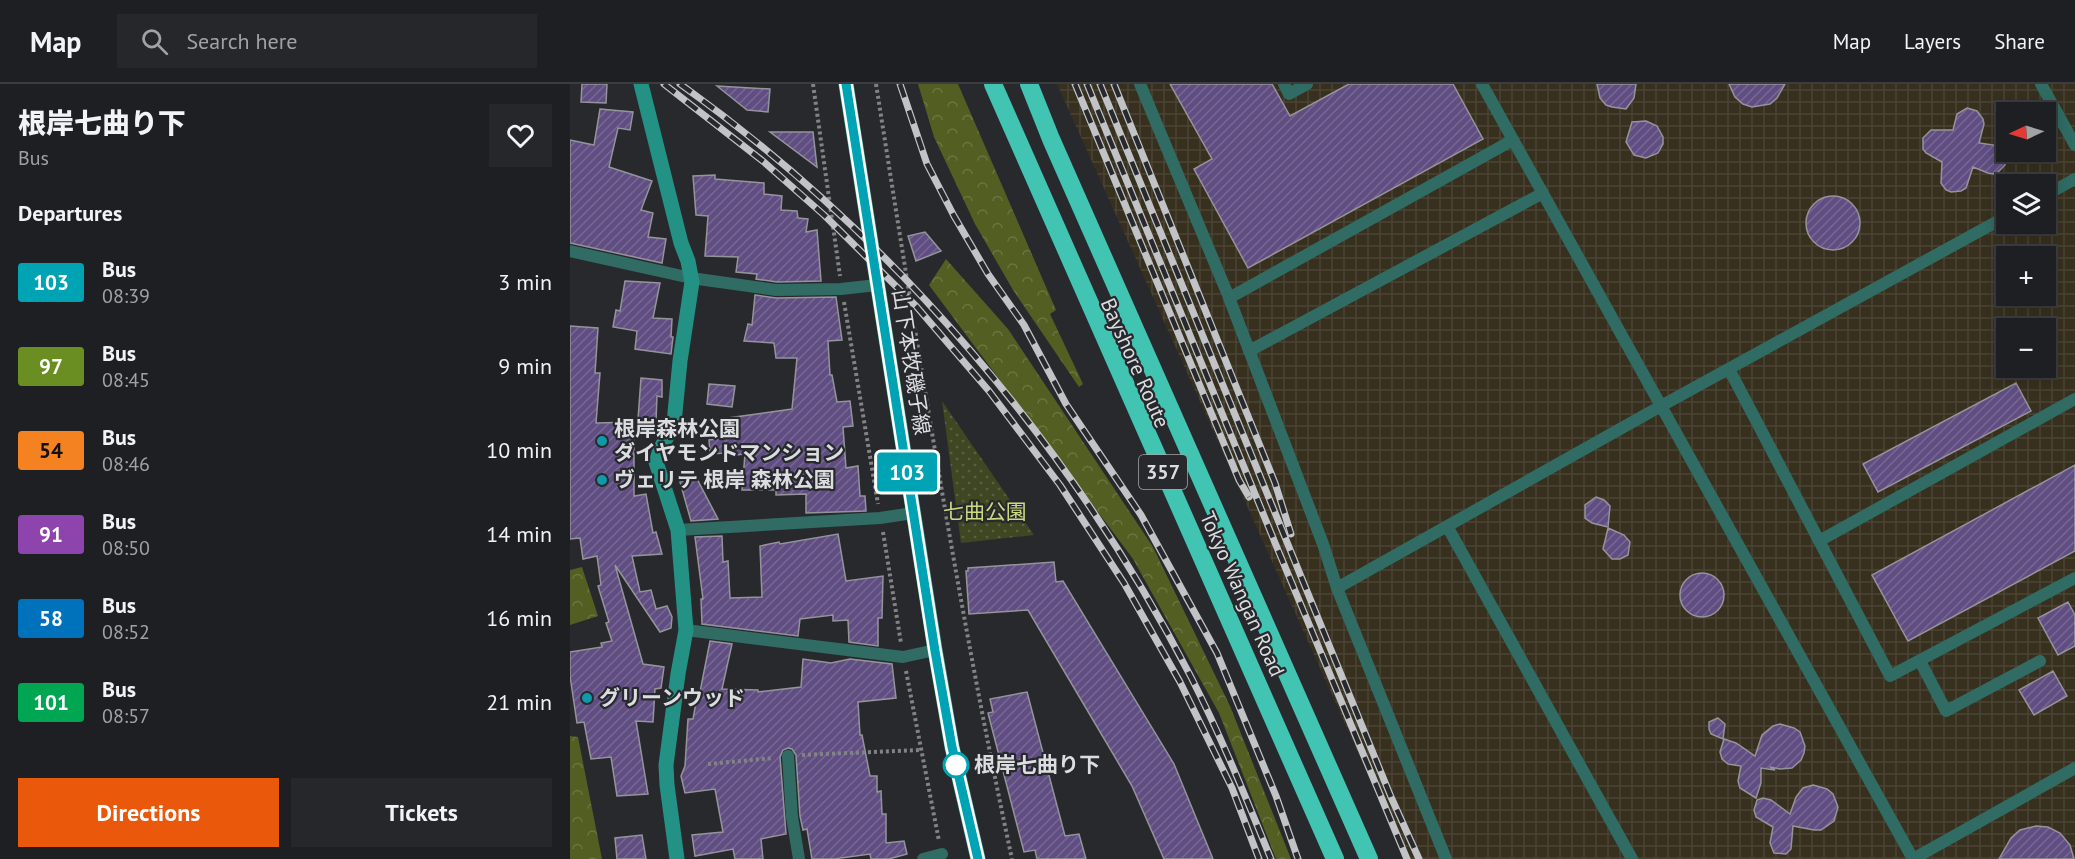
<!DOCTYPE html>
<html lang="en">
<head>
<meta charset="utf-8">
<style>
	:root { --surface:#1d1f22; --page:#25272a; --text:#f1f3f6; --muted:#a0a2a5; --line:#3b3d40; --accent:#ea580c }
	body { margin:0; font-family:"PT Sans","Noto Sans JP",sans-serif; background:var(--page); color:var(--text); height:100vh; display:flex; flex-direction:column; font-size:22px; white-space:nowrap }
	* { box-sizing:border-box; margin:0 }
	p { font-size:20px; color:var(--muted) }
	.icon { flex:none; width:33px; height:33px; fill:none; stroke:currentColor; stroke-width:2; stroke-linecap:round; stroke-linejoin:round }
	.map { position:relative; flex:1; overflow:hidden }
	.details { display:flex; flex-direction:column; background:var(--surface); width:570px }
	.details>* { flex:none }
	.badge { padding:0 12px; border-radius:4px; font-size:21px; line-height:39px }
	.needle { width:39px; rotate:266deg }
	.tools { position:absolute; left:1426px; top:18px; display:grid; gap:12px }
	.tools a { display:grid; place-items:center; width:60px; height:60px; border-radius:0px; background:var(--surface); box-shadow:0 3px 15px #0003,0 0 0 2px var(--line); font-size:30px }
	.map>.badge { position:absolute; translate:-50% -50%; box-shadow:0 0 0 3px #fff }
	h2 { padding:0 18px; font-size:22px; line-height:54px }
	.round { display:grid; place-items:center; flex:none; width:63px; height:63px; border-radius:0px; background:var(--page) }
	.head { display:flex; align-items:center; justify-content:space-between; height:102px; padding:0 18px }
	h1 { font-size:28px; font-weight:800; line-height:45px }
	.action { display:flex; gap:12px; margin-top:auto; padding:12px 18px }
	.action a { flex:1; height:69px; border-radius:0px; background:var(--accent); color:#fff; font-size:24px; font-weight:800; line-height:69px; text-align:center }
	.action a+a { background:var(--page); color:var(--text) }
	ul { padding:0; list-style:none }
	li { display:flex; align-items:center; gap:18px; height:84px; padding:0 18px }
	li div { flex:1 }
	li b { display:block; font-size:22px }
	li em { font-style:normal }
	li .badge { min-width:66px; font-weight:700; text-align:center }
	header { display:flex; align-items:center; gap:36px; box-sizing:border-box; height:84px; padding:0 30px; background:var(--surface); border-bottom:2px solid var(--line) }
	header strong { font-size:28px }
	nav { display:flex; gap:33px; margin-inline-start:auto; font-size:21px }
	.search { width:420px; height:54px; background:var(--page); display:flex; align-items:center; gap:15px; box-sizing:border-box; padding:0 21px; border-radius:0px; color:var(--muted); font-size:22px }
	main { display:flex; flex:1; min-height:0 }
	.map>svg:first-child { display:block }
	.industrial { fill:url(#industrial-grid); fill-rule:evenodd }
	.grass { fill:url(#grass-dots) }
	.forest { fill:url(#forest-crowns) }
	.building { fill:url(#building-hatch); stroke:#95949a; stroke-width:1.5 }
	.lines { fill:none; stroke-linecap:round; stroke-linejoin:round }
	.path { stroke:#818386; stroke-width:4; stroke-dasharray:3 3; stroke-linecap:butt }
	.lane { stroke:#306c63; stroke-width:12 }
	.secondary { stroke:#239284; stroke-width:15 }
	.primary { stroke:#43ab9c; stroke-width:15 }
	.highway { stroke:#41c4b2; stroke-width:18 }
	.rail-casing { stroke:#c1c3c6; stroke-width:7 }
	.rail { stroke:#27292d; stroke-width:4.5; stroke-dasharray:14; stroke-linecap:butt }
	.line-casing { stroke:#fff; stroke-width:14 }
	.line { stroke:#00a3b4; stroke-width:9 }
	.culture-dot { fill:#0f9aa8; stroke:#27292d; stroke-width:2 }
	.stop-dot { fill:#fff; stroke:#00a3b4; stroke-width:3 }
	.labels { text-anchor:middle; stroke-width:4.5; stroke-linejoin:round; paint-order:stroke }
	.shield { fill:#27292d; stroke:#a6a7aa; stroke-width:1.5 }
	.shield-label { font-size:20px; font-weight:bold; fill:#dcdde0 }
	.street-label { font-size:21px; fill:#dcdde0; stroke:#27292d }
	.poi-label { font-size:21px; font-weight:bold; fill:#dcdde0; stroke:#27292d; text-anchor:start }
	.park-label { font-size:21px; fill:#c8da82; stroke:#27292d }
	.stop-label { font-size:21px; font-weight:bold; fill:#dcdde0; stroke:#27292d; text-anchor:start }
</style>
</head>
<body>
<header>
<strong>Map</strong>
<div class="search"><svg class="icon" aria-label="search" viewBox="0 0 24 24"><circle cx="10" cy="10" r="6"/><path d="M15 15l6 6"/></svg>Search here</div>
<nav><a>Map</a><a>Layers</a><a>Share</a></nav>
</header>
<main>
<section class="details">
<div class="head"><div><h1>根岸七曲り下</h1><p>Bus</p></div><a class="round"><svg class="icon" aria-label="heart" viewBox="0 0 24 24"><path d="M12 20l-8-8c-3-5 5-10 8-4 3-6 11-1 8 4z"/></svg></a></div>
<h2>Departures</h2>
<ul>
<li><span class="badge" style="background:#00a3b4;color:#fff">103</span><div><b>Bus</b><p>08:39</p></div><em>3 min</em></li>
<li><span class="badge" style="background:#6b8e23;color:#fff">97</span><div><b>Bus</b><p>08:45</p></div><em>9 min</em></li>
<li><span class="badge" style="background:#f58220;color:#111">54</span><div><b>Bus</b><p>08:46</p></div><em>10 min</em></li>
<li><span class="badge" style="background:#8e44ad;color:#fff">91</span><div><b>Bus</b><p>08:50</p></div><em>14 min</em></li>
<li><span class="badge" style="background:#0072bc;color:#fff">58</span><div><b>Bus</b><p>08:52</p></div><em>16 min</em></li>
<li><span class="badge" style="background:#00a651;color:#fff">101</span><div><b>Bus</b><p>08:57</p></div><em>21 min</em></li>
</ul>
<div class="action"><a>Directions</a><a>Tickets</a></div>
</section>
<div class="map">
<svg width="1505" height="775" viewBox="0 0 1505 775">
	<defs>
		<pattern id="industrial-grid" width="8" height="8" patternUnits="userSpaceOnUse" patternTransform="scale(1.5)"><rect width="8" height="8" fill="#37301f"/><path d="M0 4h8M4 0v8" fill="none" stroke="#4a4434"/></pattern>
		<pattern id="grass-dots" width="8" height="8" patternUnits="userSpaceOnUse" patternTransform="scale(1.5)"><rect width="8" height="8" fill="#3f4622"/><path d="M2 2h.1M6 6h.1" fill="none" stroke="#5a6042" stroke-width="1.8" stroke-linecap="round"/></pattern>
		<pattern id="forest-crowns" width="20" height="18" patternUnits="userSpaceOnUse" patternTransform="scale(1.5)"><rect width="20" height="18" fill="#535e22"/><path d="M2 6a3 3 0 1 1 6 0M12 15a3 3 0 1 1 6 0" fill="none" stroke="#6b7542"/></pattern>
		<pattern id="building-hatch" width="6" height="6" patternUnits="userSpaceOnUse" patternTransform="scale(1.5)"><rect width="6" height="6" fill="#604e82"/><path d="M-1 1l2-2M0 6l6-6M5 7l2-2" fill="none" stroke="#766793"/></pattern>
	</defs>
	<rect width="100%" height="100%" fill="#27292d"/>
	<path class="industrial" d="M487,0H1505V775H836ZM1437,28H1476V68H1437ZM1437,100H1476V140H1437ZM1437,172H1476V212H1437ZM1437,244H1476V284H1437Z"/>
	<path class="grass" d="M372,317L464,451L391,459Z"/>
	<path class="forest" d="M348,0H388L486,226L480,230L513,300L509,303L443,206L405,140L364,53Z
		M376,175L438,245L583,463L660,622L721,775H706L649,629L563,475L359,201Z
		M12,483L28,532L0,541V486Z
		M0,652L8,653L32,775H0Z"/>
	<path class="building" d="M12,0H37L36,19L11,18Z
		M600,0H702L720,32L779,0H883L913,55L678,184L624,85L642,75Z
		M1027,0H1066L1064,14L1056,25L1042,23L1036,21L1030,14Z
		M1159,0H1215L1207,14L1200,20L1182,23L1173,20L1165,13Z
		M147,2L200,5L198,28L177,26Z
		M1397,24L1407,27L1413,35L1414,40L1409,59L1430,62L1436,70L1435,81L1428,88L1423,90L1418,89L1403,83L1396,104L1391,107L1381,108L1376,106L1371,99L1372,78L1356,69L1353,65V54L1361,46H1383L1387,30Z
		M30,25L63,28L60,46L48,44L39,83L82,97L71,126L83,129L78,153L96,155L92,179L0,159V56L24,61Z
		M1076,37L1087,42L1093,53V60L1088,69L1076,74L1064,71L1056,58L1062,38Z
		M200,48H243L247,83Z
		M145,91V95L194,99V110L212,112L211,126L227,127L228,134L238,135L236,148L247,146L251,197L207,198L186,195L187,190L166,188L168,173L135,172L138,132L126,131L123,92Z
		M1236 139a27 27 0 1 1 54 0a27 27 0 1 1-54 0Z
		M355,148L371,167L346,177L338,152Z
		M55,197L90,199L83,234L102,235L101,253H103L101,270L65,265L67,247L43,243L46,226L50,227Z
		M185,211L206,214L266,213L272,256L258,257L260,291H262L267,318L280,317L283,342L273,343L276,384L288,382L290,412H295L296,427L236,429V410L206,411V406H172L175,370L156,372V369L140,370L139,356L160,353L158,334L222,325L227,274H206L204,259L174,257L178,240L182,241Z
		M0,242L28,244L25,289H30L26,339L64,338V412L76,410L83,449L86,448L92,470L62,472L70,508L81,506L86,525L97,522L102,533L101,544L90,548L45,481L73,580L94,583L91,604L85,605L83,638L66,637L78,710L47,712L41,673L21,675L14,638L7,639L0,592V568L32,563L31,559L42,557L36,539L39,538L28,502L31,501L27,472L13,475L10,454L0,455Z
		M71,294L92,296V313L87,312L86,337L68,335Z
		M1446,299L1461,327L1308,408L1293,380Z
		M139,300L165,302L162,323L137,320Z
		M1505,381V467L1338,557L1302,491Z
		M126,393L148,435L121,437L110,398Z
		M1026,413L1034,416L1040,422L1038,443L1022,439L1015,434V421Z
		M1038,444L1054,451L1060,458L1058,471L1050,475H1042L1033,465Z
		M268,450L276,497L313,492L312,534H308V562L279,558L278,536L263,537V531L230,535L228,552L132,540L131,515H133L125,453L152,452L153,478L158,477L160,514L192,513L190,462L209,458L210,460Z
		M484,478L486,498L493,497L604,680L643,775H594L562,702L458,526L399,530L396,487H398V484Z
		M1110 511a22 22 0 1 1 44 0a22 22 0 1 1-44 0Z
		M1498,518L1505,531V562L1488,571L1468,534Z
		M140,557L162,560L152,605L188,606V608L231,603L233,575L261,579L280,575L322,580L326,614L288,618L290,651H292L300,692H307V708L311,707L312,730H316V759L334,757L337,770L319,775H301L300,770L264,775H242L237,745L233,746L230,732L226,671L222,665L218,664L213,666L210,673L216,750L191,755L193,775H165L163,765L125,772L122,751L153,748L145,705L115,709L111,692L115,682L118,635H123L127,613H129Z
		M1483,587L1497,612L1464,631L1449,606Z
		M457,608L495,752L509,750L516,775H467L465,766L454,768L418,629L423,628L420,615Z
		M1148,634L1155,640L1153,655L1141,650L1139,645V638Z
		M1210,640L1224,644L1230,648L1235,662L1234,669L1231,676L1222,684L1210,685L1200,683L1205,686L1191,684V699L1186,714L1170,704L1168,697L1171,682L1158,680L1152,675L1150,668L1154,655L1166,659L1185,672L1192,651L1203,642Z
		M1243,701L1257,705L1263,710L1268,723L1264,737L1251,746H1244L1223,742L1221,765L1216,770L1204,769L1200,759L1203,743L1186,733L1184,726L1187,716L1193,714L1201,716L1220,730L1226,713L1233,704Z
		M1466,742L1478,743L1490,749L1500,761L1504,775H1429L1441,754L1450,746Z
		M72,751L76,775H47L45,754Z"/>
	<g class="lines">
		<path class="path" d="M243,0L270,192
			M306,0C347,259 387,519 442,775
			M274,218L308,420
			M313,448L331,559
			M336,587L369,757
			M232,671L351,666
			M138,680L203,674"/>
		<path class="lane" d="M570,0L658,211L753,460L767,504
			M714,0L719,10L737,0
			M912,0L1343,775
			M1471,0L1505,61
			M1476,111L1505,95
			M0,167L121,194L206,206L271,205L307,201
			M659,214L943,56
			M679,267L973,109
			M1159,285L1320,592L1505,494
			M877,442L1062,775
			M108,446L310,434L343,429
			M1249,457L1505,315
			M116,546L333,573L365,566
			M1350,577L1376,627L1470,577
			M218,672L222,733L229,775
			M353,775L372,770
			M876,775L767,504L1091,322L1437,132
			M1343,775L1505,684"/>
		<path class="secondary" d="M71,0L111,159L118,177L122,198L110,277L104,339L90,366L86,378L108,446L116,546L108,590L96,681L97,701L107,775"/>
		<path class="primary" d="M276,0L365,566L382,663L408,775"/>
		<path class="highway" d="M423,0L765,775
			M459,0L481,55L799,775"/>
		<g class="rail-casing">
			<path id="rail" d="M94,0L194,78L254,131L346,222L419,307L490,401L554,499L610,598L662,704L689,775
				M110,0C322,151 502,362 621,593C651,652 676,714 701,775
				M330,0L357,80L384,132L418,190L454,241L496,320L571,431L647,569L706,712L728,775
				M505,0L669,396L679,413
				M517,0L708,466L837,775
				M530,0L821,713L849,775
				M544,0L705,399L721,450"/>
		</g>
		<use href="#rail" class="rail"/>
	</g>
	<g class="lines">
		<g class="line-casing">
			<path id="line" d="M276,0L365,567L382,663L408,775"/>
		</g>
		<use href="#line" class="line"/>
	</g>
	<g class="culture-dot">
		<circle cx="32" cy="357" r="6"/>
		<circle cx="32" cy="396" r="6"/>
		<circle cx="17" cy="614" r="6"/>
	</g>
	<circle class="stop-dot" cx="386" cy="681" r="12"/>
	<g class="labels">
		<rect class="shield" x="569" y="371" width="48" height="34" rx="4.5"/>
		<g class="shield-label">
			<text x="593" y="395">357</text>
		</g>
		<g class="street-label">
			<text transform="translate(341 278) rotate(81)" y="7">山下本牧磯子線</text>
			<text transform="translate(565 279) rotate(66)" y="7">Bayshore Route</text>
			<text transform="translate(672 510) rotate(66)" y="7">Tokyo Wangan Road</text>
		</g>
		<g class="poi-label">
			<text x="44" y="352">根岸森林公園<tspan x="44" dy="24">ダイヤモンドマンション</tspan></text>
			<text x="44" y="403">ヴェリテ 根岸 森林公園</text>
			<text x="29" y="621">グリーンウッド</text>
		</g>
		<g class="park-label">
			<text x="415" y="435">七曲公園</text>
		</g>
		<g class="stop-label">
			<text x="404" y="688">根岸七曲り下</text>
		</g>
	</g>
</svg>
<div class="tools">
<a><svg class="needle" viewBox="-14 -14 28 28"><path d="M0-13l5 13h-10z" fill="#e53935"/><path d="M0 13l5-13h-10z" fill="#a0a2a5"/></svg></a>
<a><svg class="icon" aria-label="layers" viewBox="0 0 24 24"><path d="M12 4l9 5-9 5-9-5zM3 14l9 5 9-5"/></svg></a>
<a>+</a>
<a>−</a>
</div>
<b class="badge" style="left:337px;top:388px;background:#00a3b4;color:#fff">103</b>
</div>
</main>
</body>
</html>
